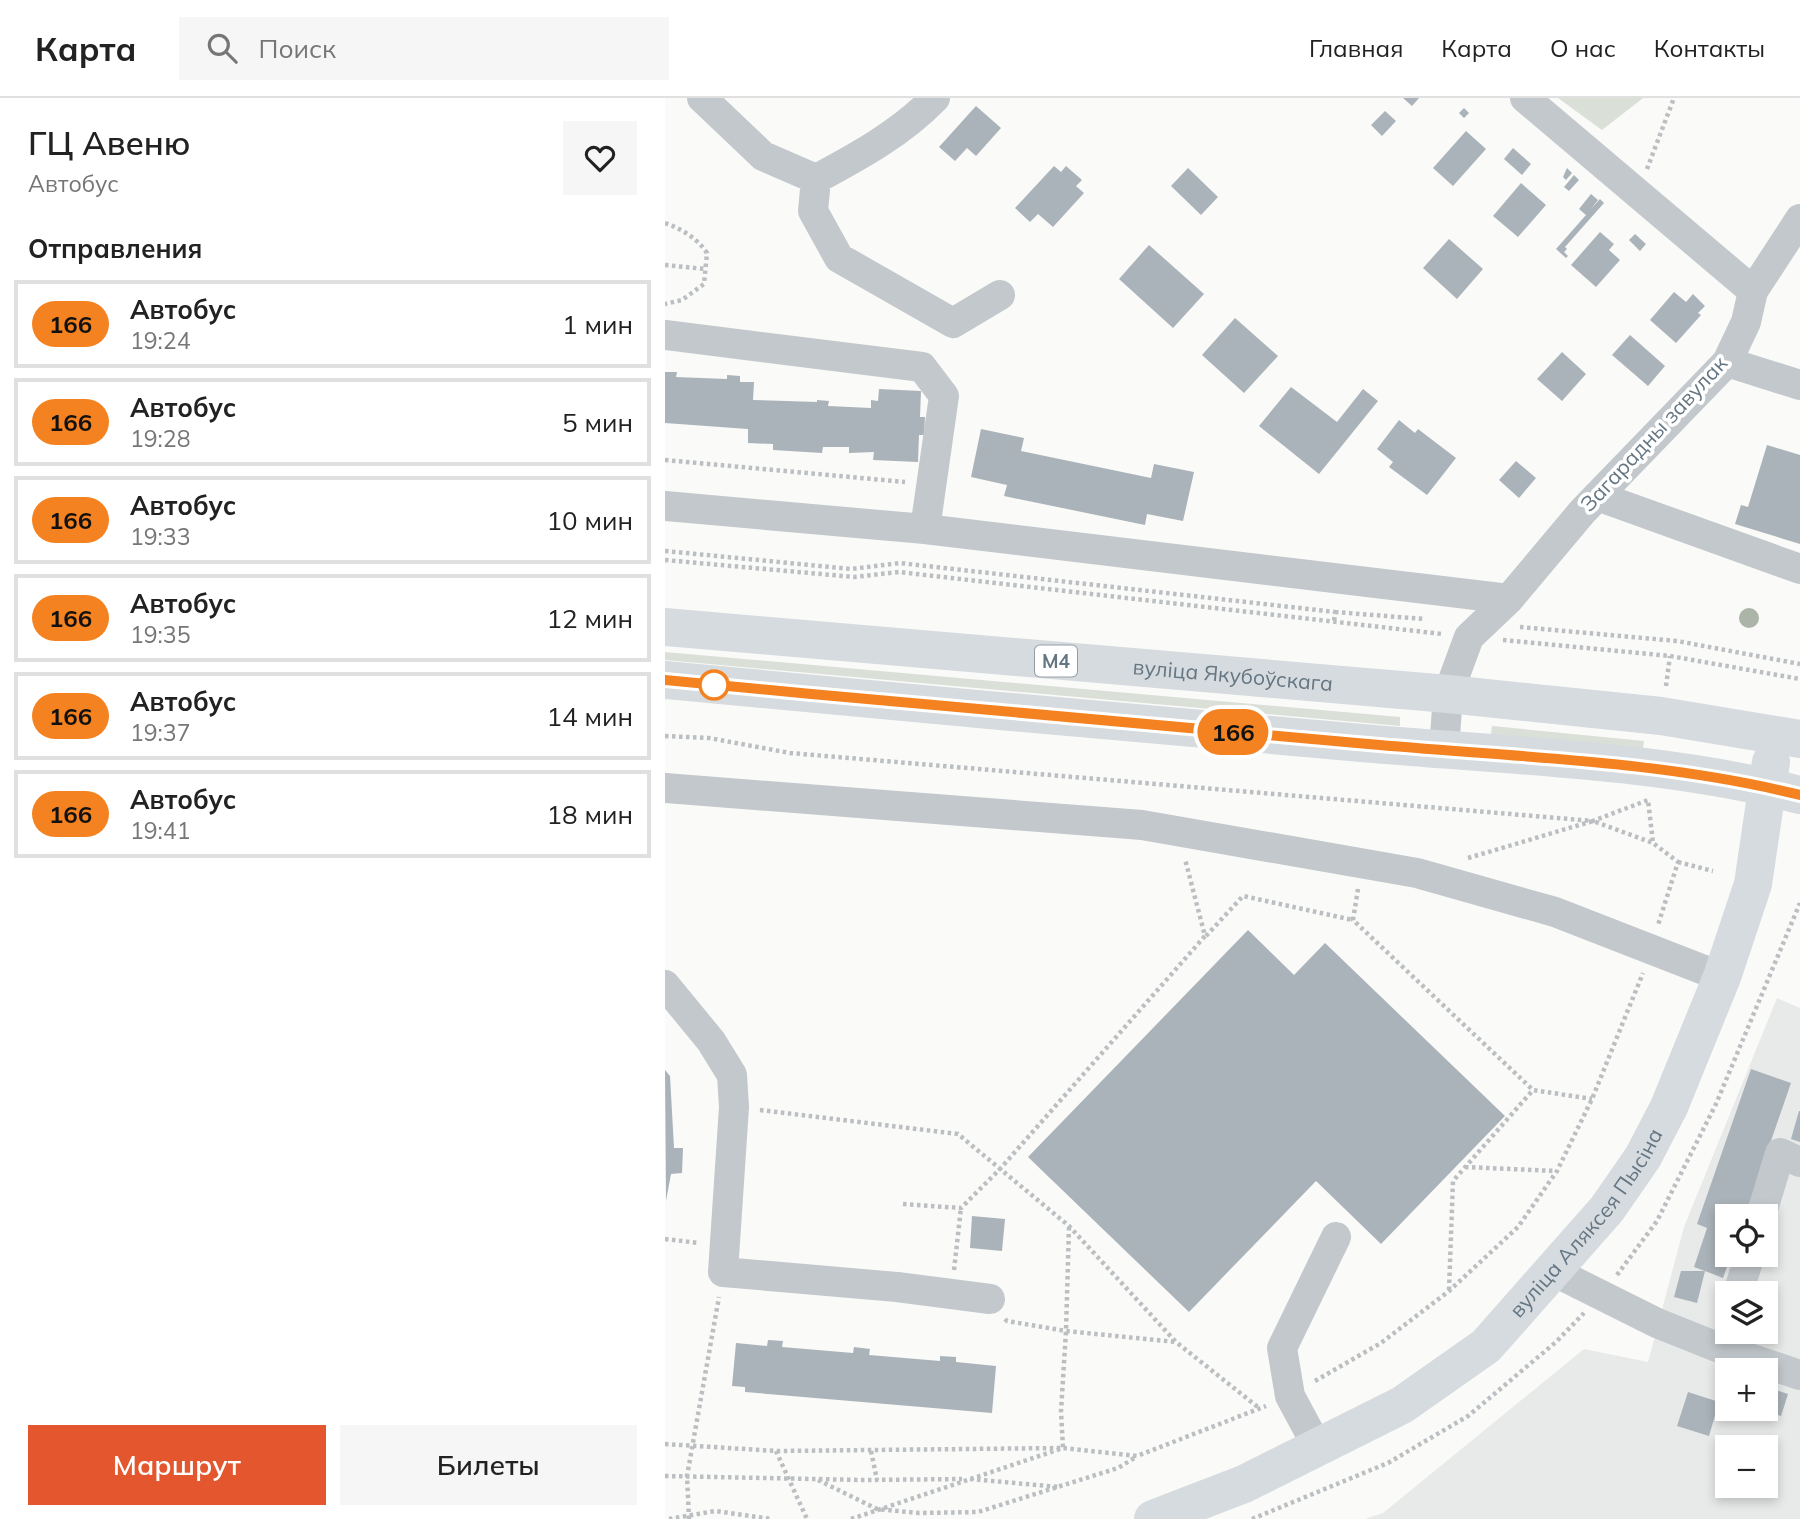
<!DOCTYPE html>
<html lang="ru">
<head>
<meta charset="utf-8">
<style>
	:root { --surface:#fff; --page:#f6f6f6; --text:#222; --muted:#767676; --line:#e0e0e0; --accent:#e4572e }
	body { margin:0; font-family:Mulish,sans-serif; background:var(--page); color:var(--text); height:100vh; display:flex; flex-direction:column; font-size:26px; white-space:nowrap }
	* { box-sizing:border-box; margin:0 }
	p { font-size:23px; color:var(--muted) }
	.icon { flex:none; width:38px; height:38px; fill:none; stroke:currentColor; stroke-width:2; stroke-linecap:round; stroke-linejoin:round }
	.map { position:relative; flex:1; overflow:hidden }
	.sheet { display:flex; flex-direction:column; background:var(--surface); width:665px }
	.sheet>* { flex:none }
	.badge { padding:0 14px; border-radius:23px; font-size:24px; line-height:46px }
	.buttons { position:absolute; left:1050px; top:1106px; display:grid; gap:14px }
	.buttons a { display:grid; place-items:center; width:63px; height:63px; border-radius:0px; background:var(--surface); box-shadow:0 4px 10px #0003; font-size:35px }
	.map>.badge { position:absolute; translate:-50% -50%; box-shadow:0 0 0 4px #fff }
	h2 { padding:0 28px; font-size:26px; line-height:63px }
	.round { display:grid; place-items:center; flex:none; width:74px; height:74px; border-radius:0px; background:var(--page) }
	.summary { display:flex; align-items:center; justify-content:space-between; height:119px; padding:0 28px }
	h1 { font-size:33px; font-weight:600; line-height:52px }
	.button { display:flex; gap:14px; margin-top:auto; padding:14px 28px }
	.button a { flex:1; height:80px; border-radius:0px; background:var(--accent); color:#fff; font-size:28px; font-weight:600; line-height:80px; text-align:center }
	.button a+a { background:var(--page); color:var(--text) }
	ul { padding:0; list-style:none }
	li { display:flex; align-items:center; gap:21px; height:88px; margin:0 14px 10px; padding:0 14px; border:4px solid var(--line); border-radius:0px }
	li div { flex:1 }
	li b { display:block; font-size:26px }
	li em { font-style:normal }
	li .badge { min-width:77px; font-weight:700; text-align:center }
	header { display:flex; align-items:center; gap:42px; box-sizing:border-box; height:98px; padding:0 35px; background:var(--surface); border-bottom:2px solid var(--line) }
	header strong { font-size:33px }
	nav { display:flex; gap:38px; margin-inline-start:auto; font-size:24px }
	.search { width:490px; height:63px; background:var(--page); display:flex; align-items:center; gap:18px; box-sizing:border-box; padding:0 24px; border-radius:0px; color:var(--muted); font-size:26px }
	main { display:flex; flex:1; min-height:0 }
	.map>svg:first-child { display:block }
	.built { fill:#e8e9e9; fill-rule:evenodd }
	.green { fill:#dadfd7 }
	.building { fill:#aab3b9 }
	.lines { fill:none; stroke-linecap:round; stroke-linejoin:round }
	.path { stroke:#bbbfc2; stroke-width:4.5; stroke-dasharray:3.5 3.5; stroke-linecap:butt }
	.minor { stroke:#c3c8cc; stroke-width:30 }
	.major { stroke:#d6dbdf; stroke-width:38 }
	.tree { fill:#aab4a7 }
	.line-casing { stroke:#fff; stroke-width:16 }
	.line { stroke:#f58220; stroke-width:10 }
	.stop-dot { fill:#fff; stroke:#f58220; stroke-width:3.5 }
	.labels { text-anchor:middle; stroke-width:7; stroke-linejoin:round; paint-order:stroke }
	.shield { fill:#fff; stroke:#939fa8; stroke-width:2 }
	.shield-label { font-size:19px; font-weight:bold; fill:#657683 }
	.street-label { font-size:21px; fill:#657683; stroke:#fff }
</style>
</head>
<body>
<header>
<strong>Карта</strong>
<div class="search"><svg class="icon" aria-label="search" viewBox="0 0 24 24"><circle cx="10" cy="10" r="6"/><path d="M15 15l6 6"/></svg>Поиск</div>
<nav><a>Главная</a><a>Карта</a><a>О нас</a><a>Контакты</a></nav>
</header>
<main>
<section class="sheet">
<div class="summary"><div><h1>ГЦ Авеню</h1><p>Автобус</p></div><a class="round"><svg class="icon" aria-label="heart" viewBox="0 0 24 24"><path d="M12 20l-8-8c-3-5 5-10 8-4 3-6 11-1 8 4z"/></svg></a></div>
<h2>Отправления</h2>
<ul>
<li><span class="badge" style="background:#f58220;color:#111">166</span><div><b>Автобус</b><p>19:24</p></div><em>1 мин</em></li>
<li><span class="badge" style="background:#f58220;color:#111">166</span><div><b>Автобус</b><p>19:28</p></div><em>5 мин</em></li>
<li><span class="badge" style="background:#f58220;color:#111">166</span><div><b>Автобус</b><p>19:33</p></div><em>10 мин</em></li>
<li><span class="badge" style="background:#f58220;color:#111">166</span><div><b>Автобус</b><p>19:35</p></div><em>12 мин</em></li>
<li><span class="badge" style="background:#f58220;color:#111">166</span><div><b>Автобус</b><p>19:37</p></div><em>14 мин</em></li>
<li><span class="badge" style="background:#f58220;color:#111">166</span><div><b>Автобус</b><p>19:41</p></div><em>18 мин</em></li>
</ul>
<div class="button"><a>Маршрут</a><a>Билеты</a></div>
</section>
<div class="map">
<svg width="1135" height="1421" viewBox="0 0 1135 1421">
	<rect width="100%" height="100%" fill="#fafaf8"/>
	<path class="built" d="M1112,900L1135,910V1421H700L718,1415L919,1251L983,1264L1019,1129ZM1062,1118H1101V1157H1062ZM1062,1195H1101V1234H1062ZM1062,1272H1101V1311H1062ZM1062,1349H1101V1388H1062Z"/>
	<path class="green" d="M893,0H978L937,32Z
		M0,554L735,619V628L0,562Z
		M827,628L979,643L978,651L826,636Z"/>
	<path class="building" d="M738,0H754L747,8Z
		M311,8L336,30L311,58L302,50L290,63L274,49Z
		M799,10L804,15L799,20L794,15Z
		M720,13L731,23L717,38L706,27Z
		M801,33L821,51L788,88L768,70Z
		M848,50L866,66L857,77L839,61Z
		M389,68L396,74L401,68L417,82L411,88L419,95L388,129L373,116L365,124L350,110Z
		M523,70L553,99L536,117L506,88Z
		M902,70L907,75L901,82L898,79Z
		M909,77L914,82L904,93L899,89Z
		M856,85L881,107L853,139L828,118Z
		M926,96L933,102L926,111L935,101L939,105L900,149L902,151L899,154L903,158L901,160L891,151L921,117L914,111Z
		M935,134L949,146L944,152L955,162L931,189L906,167Z
		M970,136L981,146L975,153L964,142Z
		M784,141L818,171L792,201L758,170Z
		M484,147L539,196L508,230L454,181Z
		M1009,194L1021,204L1028,196L1040,208L1033,215L1036,217L1011,245L985,222Z
		M570,220L613,258L579,295L537,257Z
		M965,237L1000,268L983,288L947,257Z
		M897,254L921,276L897,303L872,281Z
		M0,274H12L11,279L62,281V277L75,278V284H89L88,302L152,304V302L164,303L163,308L206,310V302L213,303L214,291L256,293L255,319H260L259,337H254L253,364L208,362L209,354L184,355V349H158L157,355L108,352V346L83,345V331L0,325Z
		M626,289L672,324L698,291L713,303L654,376L594,328Z
		M734,322L750,335L753,331L791,360L762,397L724,369L728,364L712,351Z
		M316,331L359,340L356,353L486,380L489,366L529,374L518,423L482,416L480,427L339,398L342,387L306,379Z
		M1102,347L1135,357V446L1070,426L1076,407L1083,409Z
		M851,363L871,380L854,400L834,382Z
		M583,832L629,877L660,845L840,1018L716,1146L651,1083L524,1214L363,1059Z
		M1086,971L1126,985L1080,1118H1062V1157H1066L1058,1180L1040,1173L1032,1205L1009,1199L1016,1173H1040L1029,1169L1042,1130L1032,1126Z
		M0,972L5,978L9,1050H18L17,1075L6,1076L1,1103Z
		M1134,1013H1135V1044L1126,1041Z
		M307,1118L340,1121L337,1153L305,1150Z
		M103,1242L118,1243L117,1249L188,1255L189,1249L205,1251L204,1257L275,1263V1258L291,1259V1264L331,1268L327,1315L80,1294V1289L67,1288L71,1245L102,1248Z
		M1101,1289L1123,1296L1116,1318L1095,1311H1101Z
		M1023,1294L1054,1304L1044,1338L1012,1328Z"/>
	<g class="lines">
		<path class="path" d="M982,71L1009,0
			M0,125C17,131 32,140 42,155L39,186L17,202L0,206
			M0,167L40,171
			M0,362L240,384
			M0,453L186,471L235,465L670,514L669,524
			M0,462L189,479L234,474L777,536
			M670,514L759,521
			M855,529L1012,543L1135,566
			M838,542L1005,558L1135,581
			M1001,588L1005,558
			M0,638L44,640L125,655L928,723L983,702L988,745L1013,764L993,827
			M803,760L928,723L988,745
			M1013,764L1048,773
			M693,791L688,822L868,992L927,1001
			M541,838L578,798L688,822
			M95,1012L293,1036L404,1128L511,1244L594,1310
			M800,1069L891,1073
			M238,1106L296,1110L335,1071L540,838L520,761
			M0,1141L34,1145
			M289,1172L296,1110
			M952,1177L992,1123L1051,1006L1135,805
			M784,1192L788,1083L868,992
			M340,1221L342,1223L401,1233L511,1244
			M650,1283L716,1245L784,1193L853,1129L892,1073L927,1001L978,875
			M0,1346L111,1353L398,1350L396,1313L401,1233L404,1129
			M111,1353L142,1421
			M206,1353L212,1382
			M0,1378L198,1382L297,1381
			M305,1381L394,1389
			M153,1382L212,1411L254,1415L313,1414L453,1370L471,1359
			M4,1421L50,1413L107,1421
			M24,1421L22,1378L54,1199
			M186,1421L398,1350L472,1358L601,1308
			M587,1421L723,1365L803,1318L891,1244L919,1215"/>
		<path class="minor" d="M37,0L98,58L151,81
			M270,0C236,35 194,58 151,81L148,113L174,160L288,225L335,197
			M860,0L1088,193
			M0,237L257,269L279,298L260,431
			M1062,264L1135,287
			M932,398L1135,471
			M0,408L260,431L844,501
			M779,652L783,596L804,539L844,501L917,414L1062,264L1081,224L1088,193L1135,121
			M0,690L477,727L752,775L890,814L1057,879
			M0,887L46,943L67,977L69,1009L58,1174L232,1189L325,1201
			M1096,1118L1115,1055L1135,1064
			M888,1173L992,1225L1057,1251L1135,1277
			M1073,1195L1085,1157
			M653,1350L625,1298L617,1250L671,1139"/>
		<g class="major">
			<path id="s1" d="M0,529L783,596L996,618L1135,641"/>
			<path d="M0,582C232,604 465,625 697,645C843,658 992,661 1135,697"/>
			<path id="s2" d="M488,1421L579,1386L737,1307L821,1248L942,1111L978,1059L1004,1009L1057,879L1088,786L1106,664"/>
		</g>
	</g>
	<circle class="tree" cx="1084" cy="520" r="10"/>
	<g class="lines">
		<g class="line-casing">
			<path id="line" d="M0,582C234,605 468,625 703,646C847,659 994,662 1135,697"/>
		</g>
		<use href="#line" class="line"/>
	</g>
	<circle class="stop-dot" cx="49" cy="587" r="14"/>
	<g class="labels">
		<rect class="shield" x="370" y="547.5" width="42" height="31" rx="5"/>
		<g class="shield-label">
			<text x="391" y="570">М4</text>
		</g>
		<g class="street-label">
			<text transform="translate(989 336) rotate(-47)" y="7">Загарадны завулак</text>
			<text dy="7" stroke="none"><textPath href="#s1" startOffset="570">вуліца Якубоўскага</textPath></text>
			<text dy="7" stroke="none"><textPath href="#s2" startOffset="536">вуліца Аляксея Пысіна</textPath></text>
		</g>
	</g>
</svg>
<div class="buttons">
<a><svg class="icon" aria-label="locate" viewBox="0 0 24 24"><circle cx="12" cy="12" r="6"/><path d="M12 2v4M12 18v4M2 12h4M18 12h4"/></svg></a>
<a><svg class="icon" aria-label="layers" viewBox="0 0 24 24"><path d="M12 4l9 5-9 5-9-5zM3 14l9 5 9-5"/></svg></a>
<a>+</a>
<a>−</a>
</div>
<b class="badge" style="left:568px;top:634px;background:#f58220;color:#111">166</b>
</div>
</main>
</body>
</html>
